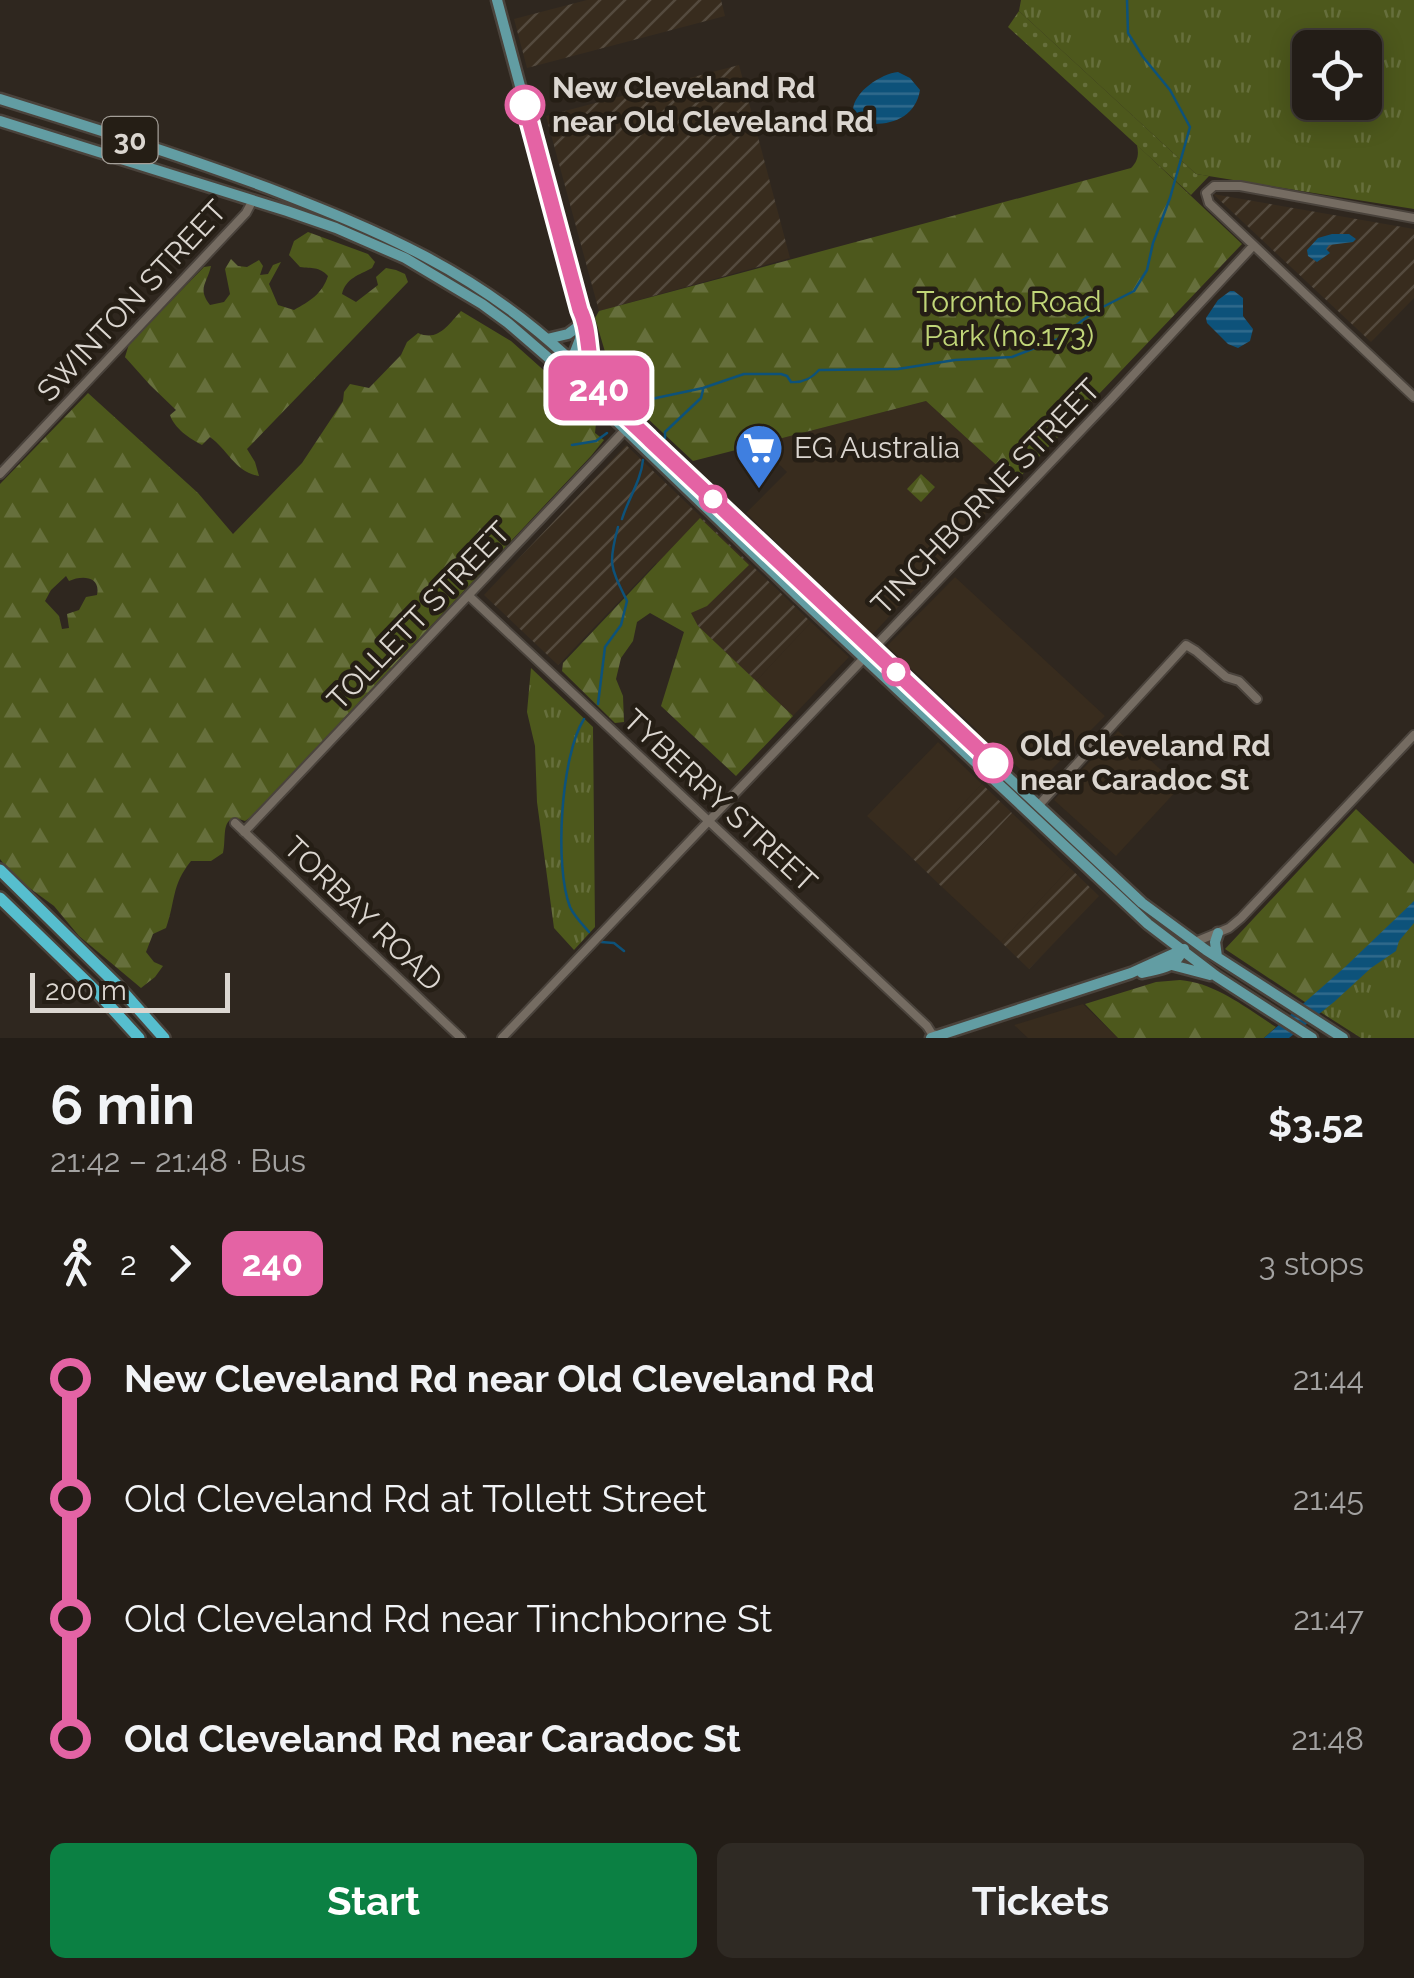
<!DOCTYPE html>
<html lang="en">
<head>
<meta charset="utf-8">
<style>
	:root { --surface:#231d17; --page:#2f2a24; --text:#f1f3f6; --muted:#a3a2a1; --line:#403b36; --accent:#0b8043 }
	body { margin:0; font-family:Raleway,sans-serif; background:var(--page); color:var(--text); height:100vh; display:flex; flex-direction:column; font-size:38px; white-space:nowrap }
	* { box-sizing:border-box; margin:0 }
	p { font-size:32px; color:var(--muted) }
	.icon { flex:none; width:55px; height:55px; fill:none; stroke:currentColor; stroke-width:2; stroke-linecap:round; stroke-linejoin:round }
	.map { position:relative; height:1038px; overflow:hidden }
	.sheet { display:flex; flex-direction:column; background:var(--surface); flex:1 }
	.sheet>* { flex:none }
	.badge { padding:0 20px; border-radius:15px; font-size:35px; line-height:65px }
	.buttons { position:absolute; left:1292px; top:30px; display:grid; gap:20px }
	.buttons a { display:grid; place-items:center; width:90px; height:90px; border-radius:15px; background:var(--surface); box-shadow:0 5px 25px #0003,0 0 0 2px var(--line); font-size:50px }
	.scale { position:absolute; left:30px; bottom:25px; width:200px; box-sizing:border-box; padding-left:10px; border:5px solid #dbd6d0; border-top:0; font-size:28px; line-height:35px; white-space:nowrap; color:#dbd6d0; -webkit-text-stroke:8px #251e15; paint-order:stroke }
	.map>.badge { position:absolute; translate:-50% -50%; box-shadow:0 0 0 5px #fff }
	.legs { display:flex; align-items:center; gap:15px; height:110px; padding:0 50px; font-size:32px }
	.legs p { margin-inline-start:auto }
	.summary { display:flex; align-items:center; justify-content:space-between; height:170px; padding:0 50px }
	h1 { font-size:55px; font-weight:700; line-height:75px }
	.cta { display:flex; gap:20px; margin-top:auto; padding:20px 50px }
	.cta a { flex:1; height:115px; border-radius:15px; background:var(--accent); color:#fff; font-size:40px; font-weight:700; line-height:115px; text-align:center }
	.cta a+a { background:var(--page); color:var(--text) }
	ul { padding:0 50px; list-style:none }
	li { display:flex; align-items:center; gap:35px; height:120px; font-size:38px }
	li i { display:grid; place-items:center; width:15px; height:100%; margin:0 12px; background:currentColor }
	li i::after { content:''; width:25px; height:25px; margin:-12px; border:8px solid; border-radius:50%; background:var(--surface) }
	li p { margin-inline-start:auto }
	li:first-child i { background:linear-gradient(#0000 50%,currentColor 0) }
	li:last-child i { background:linear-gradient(currentColor 50%,#0000 0) }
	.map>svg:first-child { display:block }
	.built { fill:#382c1e }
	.industrial { fill:url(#industrial-furrows) }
	.grass { fill:url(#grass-dots) }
	.forest { fill:url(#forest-firs); fill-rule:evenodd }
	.park { fill:url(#park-tufts); fill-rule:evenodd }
	.water { fill:url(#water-rules) }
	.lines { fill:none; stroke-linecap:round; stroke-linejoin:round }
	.stream { stroke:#0d527a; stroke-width:2.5 }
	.minor-casing { stroke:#4a433c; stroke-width:12 }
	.major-casing { stroke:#4a433c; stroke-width:15 }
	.highway-casing { stroke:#4a433c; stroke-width:16 }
	.minor { stroke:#756c62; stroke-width:8 }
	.major { stroke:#629da3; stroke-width:10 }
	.highway { stroke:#56bece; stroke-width:11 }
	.line-1-casing { stroke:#fff; stroke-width:22 }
	.line-1 { stroke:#e463a4; stroke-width:15 }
	.stop-1-dot { fill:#fff; stroke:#e463a4; stroke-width:5 }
	.labels { text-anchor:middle; stroke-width:9; stroke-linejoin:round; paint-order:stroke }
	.shield { fill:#251e15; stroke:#a49f98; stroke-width:2.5 }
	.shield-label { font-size:28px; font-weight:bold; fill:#dbd6d0 }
	.stop-label { font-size:30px; font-weight:bold; fill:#dbd6d0; stroke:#251e15; text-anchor:start }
	.street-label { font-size:30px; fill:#dbd6d0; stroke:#251e15 }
	.park-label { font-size:30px; fill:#c1d678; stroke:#251e15 }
	.poi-label { font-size:30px; fill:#dbd6d0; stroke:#251e15; text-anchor:start }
</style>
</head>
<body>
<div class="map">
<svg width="1414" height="1038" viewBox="0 0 1414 1038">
	<defs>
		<pattern id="industrial-furrows" width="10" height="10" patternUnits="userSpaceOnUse" patternTransform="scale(2.5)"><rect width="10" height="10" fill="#382c1e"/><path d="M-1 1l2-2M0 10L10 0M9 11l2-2" fill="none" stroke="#544a3e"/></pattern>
		<pattern id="grass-dots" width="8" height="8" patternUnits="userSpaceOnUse" patternTransform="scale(2.5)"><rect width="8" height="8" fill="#4d581c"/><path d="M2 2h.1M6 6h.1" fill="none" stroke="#666f3c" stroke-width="1.8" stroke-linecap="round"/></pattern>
		<pattern id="forest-firs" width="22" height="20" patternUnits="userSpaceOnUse" patternTransform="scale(2.5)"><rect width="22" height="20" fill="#4d581c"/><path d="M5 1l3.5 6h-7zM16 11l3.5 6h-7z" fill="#666f3c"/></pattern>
		<pattern id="park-tufts" width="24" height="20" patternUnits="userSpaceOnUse" patternTransform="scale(2.5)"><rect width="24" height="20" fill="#4d581c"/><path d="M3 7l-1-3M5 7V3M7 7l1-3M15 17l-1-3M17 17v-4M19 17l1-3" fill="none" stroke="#666f3c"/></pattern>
		<pattern id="water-rules" width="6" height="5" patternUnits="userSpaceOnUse" patternTransform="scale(2.5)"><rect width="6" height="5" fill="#0d527a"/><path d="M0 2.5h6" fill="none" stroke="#306a8c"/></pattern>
	</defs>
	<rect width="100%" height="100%" fill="#2f271f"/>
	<path class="built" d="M926,401L1015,482L872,635L746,513L787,472L758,444Z
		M955,577L1105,716L1040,781L1031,779L1009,759L1004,763L974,734L977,730L887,646Z
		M811,622L849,657L793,716L756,681Z
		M1118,731L1180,787L1116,856L1054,800Z
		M938,742L982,784L912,858L867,816Z
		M1012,813L1070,868L1001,942L942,887Z
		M1083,1004L1118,1038H1028L1014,1025Z"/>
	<path class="industrial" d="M587,0H721L725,16L527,68L514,19Z
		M739,65L790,258L599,311L546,116Z
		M1213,194L1414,229V298L1371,342Z
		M626,445L811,622L756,681L689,618L656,563L558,665L484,595Z
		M982,784L1012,813L942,887L912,858Z
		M1070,868L1099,896L1029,969L1001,942Z"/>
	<path class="grass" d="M1019,11L1196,174L1209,176L1191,195L1008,27Z"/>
	<path class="forest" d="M1137,145L1242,244L1015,482L926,401L693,461L616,389L595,318L599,311L1131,168C1138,161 1139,154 1137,145Z
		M308,232L368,254L375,262L372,268C359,275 346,278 342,294L356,302L378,285L376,277L386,268L396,270L405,274L408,282L247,449L255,462L259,476C235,472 228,450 210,437L202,445C190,439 174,428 170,415L176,410L150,385L125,357L129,344L204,267L211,266C207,284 197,288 210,305L224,302L230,294L225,269L231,259L238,266L247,267L259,260L263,266L260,275L268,274L273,265L281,262L269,284L278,305L294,310C310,301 322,294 328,276C319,266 312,269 300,267L289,255L294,241Z
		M461,311L511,341L586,408L596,423L595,433L604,440L591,456L251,817L245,821C219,811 227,837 223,853L211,861H191C171,886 176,900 166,928L153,934L146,952L154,962L163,966L155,977L141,988L79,936L54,906L13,876L0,859V484L88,393L198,493L233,534L302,463L343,401L344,392L350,384L369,388L401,355L407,342L418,333C438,342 448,325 461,311ZM66,576L69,581C82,575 101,576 97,595L86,597L79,610L67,614L69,628L62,629L59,616L45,601L51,590Z
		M921,474L935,487L921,502L907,489Z
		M700,518L749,565L707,606L691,613L698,626L793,716L736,776L661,706L684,632L650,613L637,622L633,641L621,658L616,679L623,696L624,722L615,723L562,671L563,663Z
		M1356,809L1414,864V912L1314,1008L1225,949Z
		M1180,980C1216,983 1246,1008 1276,1027L1264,1038H1118L1085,1004L1156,982Z"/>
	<path class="park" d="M1021,0H1414V209L1196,174L1019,11ZM1310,48H1365V102H1310Z
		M531,668L593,727L595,927L574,950L554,928L537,802L535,746L527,712Z
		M1414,912V1038H1361L1314,1008Z"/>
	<path class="water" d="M898,72L910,78L920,90C915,121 884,128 857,122C841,100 878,74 898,72Z
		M1332,234H1349L1356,239L1353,242L1329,245L1326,249L1330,253L1317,262L1308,256L1307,250L1318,238Z
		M1230,291H1234L1243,298V316L1253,329L1250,341L1238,348L1228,344L1207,323L1206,318L1218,300Z
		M1414,901V923L1399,941L1396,951L1371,968L1334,1002L1289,1038H1264L1345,967Z"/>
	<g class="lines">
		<path class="stream" d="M632,407L642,401L703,388L744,374H781L787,376L791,382C803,383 811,379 819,370L898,369L955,360L1012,357L1058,339L1095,311L1134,291L1147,270L1153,243L1170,198L1190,127L1170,90L1143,57L1128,33L1127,0
			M665,438V432L701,398L703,390
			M572,445L596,441L607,433
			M622,519C628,499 641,481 643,460
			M598,704L605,647L621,625L627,601C610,566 608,564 618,527
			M584,719C561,755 554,866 570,907C574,916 583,925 589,932
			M601,942L614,943L624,951"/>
		<g class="minor-casing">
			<path id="minor" d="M1414,218L1240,186H1214L1206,193L1209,203L1414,397
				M0,474L246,213L253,200
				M469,596L927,1026L932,1034L937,1035
				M1038,806L1186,645L1196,651L1226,677L1239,681L1257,699
				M235,823L461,1038
				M244,832L625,430
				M1195,942L1229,928L1241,918L1414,735
				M502,1038L1110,400L1253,246"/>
		</g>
		<g class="major-casing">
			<path id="major" d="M497,0L580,310C594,336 592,350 573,372
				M0,99C90,127 180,155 268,188C382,232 474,271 565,355L785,568L1142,903L1206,950L1343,1038
				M0,121L287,211L336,228L405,258L482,304L508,323L574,380L798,596L1148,924L1216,976L1312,1038
				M547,339L568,334L580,325
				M588,353L598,385
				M569,367L580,339V321
				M1217,957L1215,942L1218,933
				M1172,965L1210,975
				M1142,973C1158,969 1175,969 1182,951
				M931,1038L1131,973L1184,949"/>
		</g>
		<g class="highway-casing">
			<path id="highway" d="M0,870L117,985L164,1038
				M0,898L97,992L139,1038"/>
		</g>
		<use href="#minor" class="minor"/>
		<use href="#major" class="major"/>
		<use href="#highway" class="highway"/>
	</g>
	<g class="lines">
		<g class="line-1-casing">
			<path id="line-1" d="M525,105L580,310C592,334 585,364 599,388C606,400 638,428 650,440L993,763"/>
		</g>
		<use href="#line-1" class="line-1"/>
	</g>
	<defs>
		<g id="supermarket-pin" transform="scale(2.5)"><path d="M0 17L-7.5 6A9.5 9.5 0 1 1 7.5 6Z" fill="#3f7fe0" stroke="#251e15"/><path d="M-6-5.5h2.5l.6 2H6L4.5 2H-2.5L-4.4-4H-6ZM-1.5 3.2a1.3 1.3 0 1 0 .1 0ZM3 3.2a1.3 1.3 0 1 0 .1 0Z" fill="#fff"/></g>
	</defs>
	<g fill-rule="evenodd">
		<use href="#supermarket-pin" x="759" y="448"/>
	</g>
	<g class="stop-1-dot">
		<circle cx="525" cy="105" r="18"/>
		<circle cx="713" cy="499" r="12"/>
		<circle cx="896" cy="672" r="12"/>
		<circle cx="993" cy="763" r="18"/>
	</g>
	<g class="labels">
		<rect class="shield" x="102.5" y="117" width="55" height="46" rx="8"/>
		<g class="shield-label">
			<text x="130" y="150">30</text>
		</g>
		<g class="stop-label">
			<text x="552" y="98">New Cleveland Rd<tspan x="552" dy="34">near Old Cleveland Rd</tspan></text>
			<text x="1020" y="756">Old Cleveland Rd<tspan x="1020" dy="34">near Caradoc St</tspan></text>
		</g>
		<g class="street-label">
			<text transform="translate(132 301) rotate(-47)" y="10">SWINTON STREET</text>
			<text transform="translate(986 497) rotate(-46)" y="10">TINCHBORNE STREET</text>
			<text transform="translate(419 616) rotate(-46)" y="10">TOLLETT STREET</text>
			<text transform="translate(720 801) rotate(43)" y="10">TYBERRY STREET</text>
			<text transform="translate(363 914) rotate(44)" y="10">TORBAY ROAD</text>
		</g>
		<g class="park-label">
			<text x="1009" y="312">Toronto Road<tspan x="1009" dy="34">Park (no.173)</tspan></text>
		</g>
		<g class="poi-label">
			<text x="794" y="458">EG Australia</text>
		</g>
	</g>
</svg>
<div class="buttons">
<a><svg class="icon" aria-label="locate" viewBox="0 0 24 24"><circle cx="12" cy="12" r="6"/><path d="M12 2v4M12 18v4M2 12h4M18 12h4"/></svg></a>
</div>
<div class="scale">200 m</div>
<b class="badge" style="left:599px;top:388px;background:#e463a4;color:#fff">240</b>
</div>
<section class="sheet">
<div class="summary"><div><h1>6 min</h1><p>21:42 – 21:48 · Bus</p></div><b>$3.52</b></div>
<div class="legs"><svg class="icon" aria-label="walk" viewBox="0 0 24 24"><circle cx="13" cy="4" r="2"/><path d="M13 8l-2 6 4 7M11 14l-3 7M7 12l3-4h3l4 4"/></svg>2<svg class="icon" aria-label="forward" viewBox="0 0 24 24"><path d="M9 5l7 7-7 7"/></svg><b class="badge" style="background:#e463a4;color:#fff">240</b><p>3 stops</p></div>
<ul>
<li><i style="color:#e463a4"></i><b>New Cleveland Rd near Old Cleveland Rd</b><p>21:44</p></li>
<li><i style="color:#e463a4"></i><span>Old Cleveland Rd at Tollett Street</span><p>21:45</p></li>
<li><i style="color:#e463a4"></i><span>Old Cleveland Rd near Tinchborne St</span><p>21:47</p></li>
<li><i style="color:#e463a4"></i><b>Old Cleveland Rd near Caradoc St</b><p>21:48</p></li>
</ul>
<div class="cta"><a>Start</a><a>Tickets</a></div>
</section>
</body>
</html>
